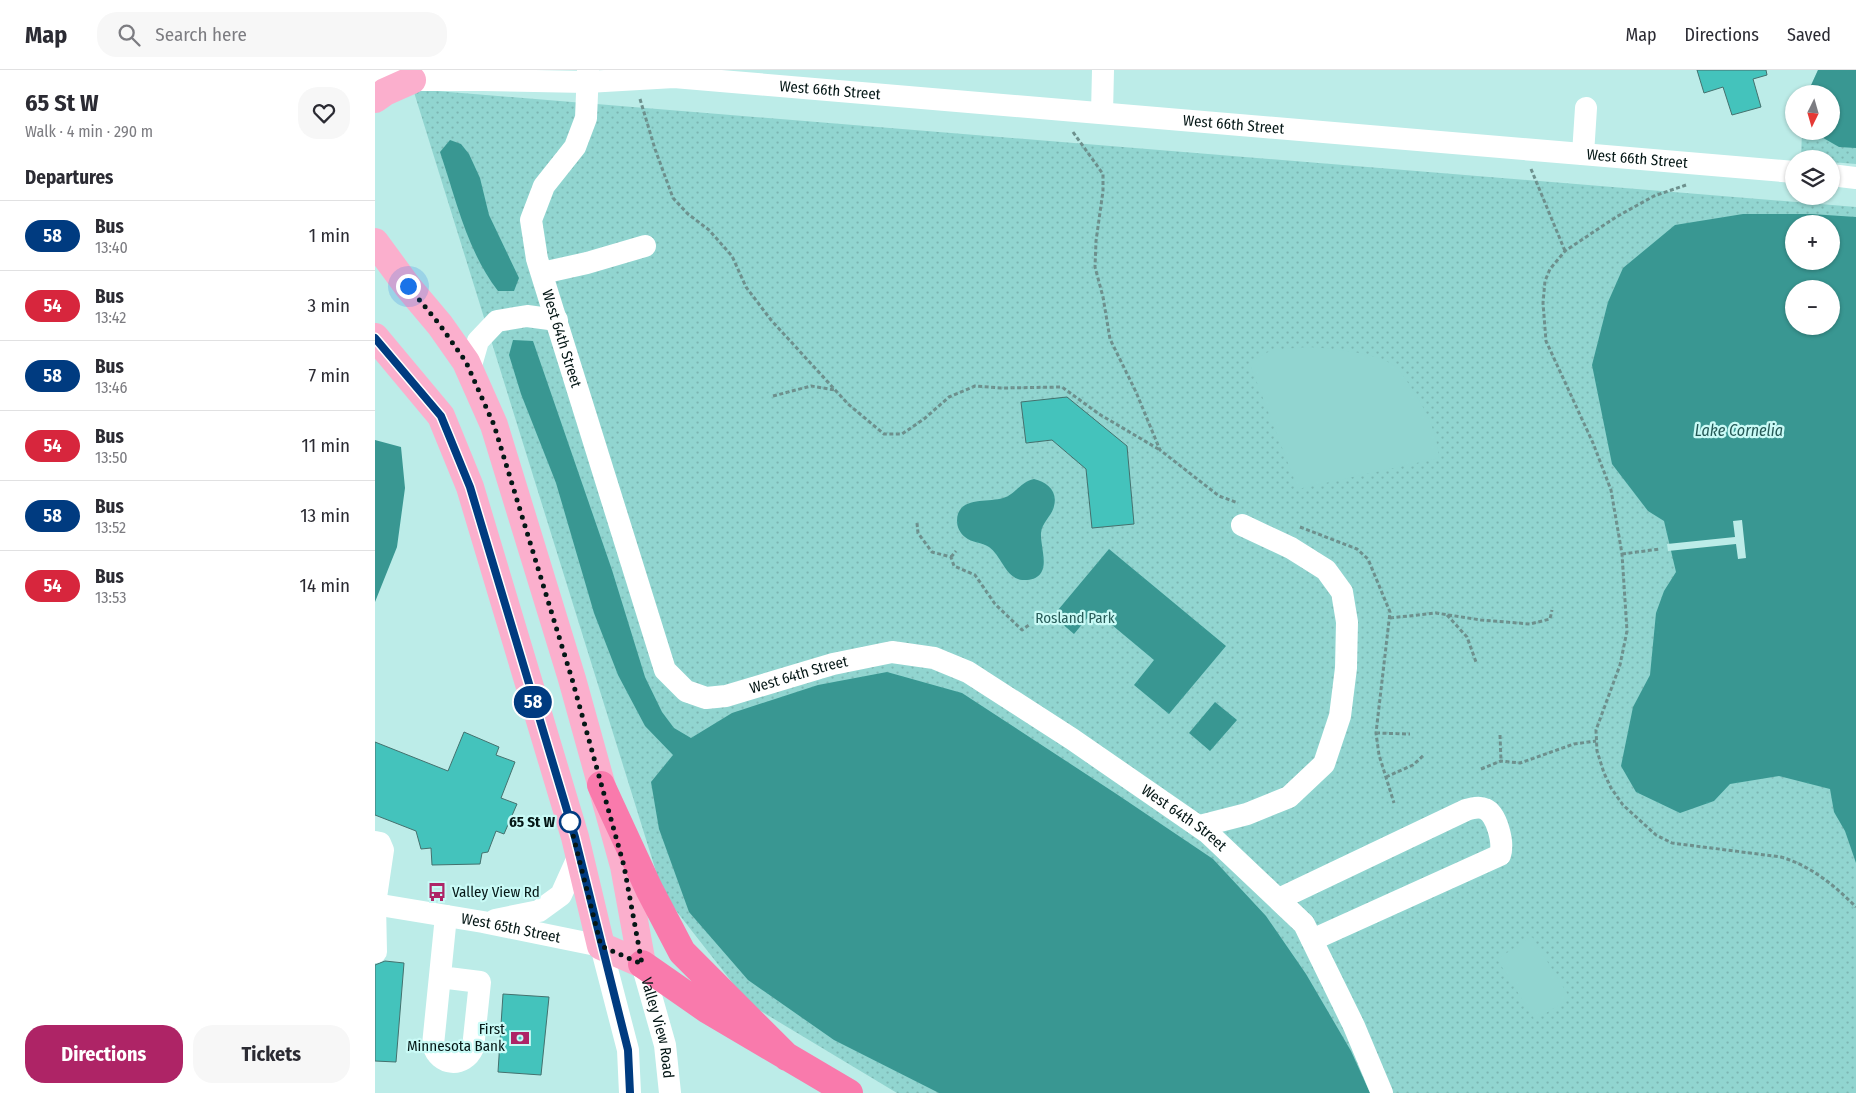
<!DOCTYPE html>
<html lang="en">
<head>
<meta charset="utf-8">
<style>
	:root { --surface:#fff; --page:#f7f7f7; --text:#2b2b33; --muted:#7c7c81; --line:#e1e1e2; --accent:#ae2466 }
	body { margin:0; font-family:"Fira Sans Condensed",sans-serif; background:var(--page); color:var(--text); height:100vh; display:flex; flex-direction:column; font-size:19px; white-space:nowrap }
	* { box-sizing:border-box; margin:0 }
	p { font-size:16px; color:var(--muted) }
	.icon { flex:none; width:28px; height:28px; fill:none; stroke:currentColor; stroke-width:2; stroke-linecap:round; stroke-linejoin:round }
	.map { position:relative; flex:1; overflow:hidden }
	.sheet { display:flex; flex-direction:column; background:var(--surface); width:375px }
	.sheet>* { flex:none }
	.badge { padding:0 10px; border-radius:16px; font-size:18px; line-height:32px }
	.needle { width:32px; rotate:185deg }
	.fabs { position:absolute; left:1410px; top:15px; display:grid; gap:10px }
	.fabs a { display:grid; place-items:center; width:55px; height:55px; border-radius:50%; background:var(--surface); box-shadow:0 1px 4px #0004; font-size:25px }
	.you { position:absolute; width:25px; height:25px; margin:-12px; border:4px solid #fff; border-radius:50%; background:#1a73e8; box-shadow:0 0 0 8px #1a73e833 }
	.map>.badge { position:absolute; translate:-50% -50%; box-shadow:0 0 0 2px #fff }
	h2 { padding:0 25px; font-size:19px; line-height:45px }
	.round { display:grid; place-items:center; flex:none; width:52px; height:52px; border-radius:20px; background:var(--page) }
	.overview { display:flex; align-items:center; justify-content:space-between; height:85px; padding:0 25px }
	h1 { font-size:24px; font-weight:700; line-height:38px }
	.button { display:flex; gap:10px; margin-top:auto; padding:10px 25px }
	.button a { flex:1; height:58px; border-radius:20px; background:var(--accent); color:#fff; font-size:20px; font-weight:700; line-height:58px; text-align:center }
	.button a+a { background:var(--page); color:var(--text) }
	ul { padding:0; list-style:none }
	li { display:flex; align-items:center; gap:15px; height:70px; padding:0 25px; border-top:1px solid var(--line) }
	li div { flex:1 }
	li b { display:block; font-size:19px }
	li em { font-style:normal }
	li .badge { min-width:55px; font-weight:700; text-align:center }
	header { display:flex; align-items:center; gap:30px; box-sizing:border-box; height:70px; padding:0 25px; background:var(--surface); border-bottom:1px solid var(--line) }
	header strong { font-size:24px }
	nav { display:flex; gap:28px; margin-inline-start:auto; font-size:18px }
	.search { width:350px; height:45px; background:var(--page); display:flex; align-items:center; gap:12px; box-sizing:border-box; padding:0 18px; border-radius:20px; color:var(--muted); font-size:19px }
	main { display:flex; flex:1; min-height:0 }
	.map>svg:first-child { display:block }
	.green { fill:url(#green-dots); fill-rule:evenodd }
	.pitch { fill:#91d5d0 }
	.water { fill:#399792; fill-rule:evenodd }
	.pier { fill:#bcece8 }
	.building { fill:#44c3bc; stroke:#44716e }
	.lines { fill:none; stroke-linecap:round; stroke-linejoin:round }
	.path { stroke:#6d908d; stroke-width:3; stroke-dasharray:4 2.5; stroke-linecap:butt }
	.minor { stroke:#fff; stroke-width:22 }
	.major { stroke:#fbafcd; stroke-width:28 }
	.highway { stroke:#f97aac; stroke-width:28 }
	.line-casing { stroke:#fff; stroke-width:11 }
	.line { stroke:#003b80; stroke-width:8 }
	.walk { stroke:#051716; stroke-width:5; stroke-dasharray:0 9 }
	.stop-dot { fill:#fff; stroke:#003b80; stroke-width:2.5 }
	.labels { text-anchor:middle; stroke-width:4.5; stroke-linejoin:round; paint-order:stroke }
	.street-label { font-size:15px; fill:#051716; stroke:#c9faf6 }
	.park-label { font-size:15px; fill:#285c59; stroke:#c9faf6 }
	.stop-label { font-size:15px; font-weight:bold; fill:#051716; stroke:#c9faf6; text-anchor:end }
	.poi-label { font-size:15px; fill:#051716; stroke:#c9faf6; text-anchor:start }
	.water-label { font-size:16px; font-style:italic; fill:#245855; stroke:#c9faf6 }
</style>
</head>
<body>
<header>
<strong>Map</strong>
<div class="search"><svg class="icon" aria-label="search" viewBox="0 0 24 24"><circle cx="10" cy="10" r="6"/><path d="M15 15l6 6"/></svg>Search here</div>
<nav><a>Map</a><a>Directions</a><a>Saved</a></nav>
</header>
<main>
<section class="sheet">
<div class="overview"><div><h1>65 St W</h1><p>Walk · 4 min · 290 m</p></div><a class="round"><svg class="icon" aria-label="heart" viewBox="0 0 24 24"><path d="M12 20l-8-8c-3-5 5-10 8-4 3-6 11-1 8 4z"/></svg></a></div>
<h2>Departures</h2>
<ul>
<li><span class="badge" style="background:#003b80;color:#fff">58</span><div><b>Bus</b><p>13:40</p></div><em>1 min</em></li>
<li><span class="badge" style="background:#d7263d;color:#fff">54</span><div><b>Bus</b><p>13:42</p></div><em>3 min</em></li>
<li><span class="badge" style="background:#003b80;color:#fff">58</span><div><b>Bus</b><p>13:46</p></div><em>7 min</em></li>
<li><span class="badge" style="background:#d7263d;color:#fff">54</span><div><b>Bus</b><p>13:50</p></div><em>11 min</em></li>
<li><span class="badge" style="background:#003b80;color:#fff">58</span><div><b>Bus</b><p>13:52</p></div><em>13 min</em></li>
<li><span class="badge" style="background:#d7263d;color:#fff">54</span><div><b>Bus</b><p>13:53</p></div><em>14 min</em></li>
</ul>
<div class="button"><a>Directions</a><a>Tickets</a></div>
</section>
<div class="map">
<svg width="1481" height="1023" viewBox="0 0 1481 1023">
	<defs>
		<pattern id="green-dots" width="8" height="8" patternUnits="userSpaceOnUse" patternTransform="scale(1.25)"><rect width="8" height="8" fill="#91d5d0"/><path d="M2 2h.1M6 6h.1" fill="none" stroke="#7cb6b2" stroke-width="1.8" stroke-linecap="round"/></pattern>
	</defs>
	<rect width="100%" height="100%" fill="#bcece8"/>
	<path class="green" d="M1443,0H1481V94L1456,92V89H1426L1427,61H1456V24H1432Z
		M38,19L1481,137V1023H522L374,934L288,824ZM1419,154H1456V191H1419ZM1419,219H1456V256H1419Z"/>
	<path class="pitch" d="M934,277C957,279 1000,282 1020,296C1025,300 1030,309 1034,314C1049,337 1062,360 1064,388L923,419L874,292L897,280Z
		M1157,867L1195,928L1160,950L1122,889Z"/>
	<path class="water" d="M1443,0H1481V78L1464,77L1436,61H1456V24H1432Z
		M75,70L86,74L94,84L105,108L114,145L144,208L139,221H123C92,181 81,129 65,82Z
		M1368,144H1436L1481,147V793L1470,761L1459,742L1455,719L1404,706L1355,714L1339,731L1305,743L1261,722L1246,696L1258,637L1275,605L1281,543L1289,521L1301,502L1289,451L1273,441L1237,394L1217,295L1233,232L1248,198L1300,155ZM1419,154H1456V191H1419ZM1419,219H1456V256H1419Z
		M138,270L158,271L237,500L270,607L287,642L299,658L316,668L357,643L443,615L512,602L587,623L740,723L838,789L891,846L931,904L976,981L995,1023H564L459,970L373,910L314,842L284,759L276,712L298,685L270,656L243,605L219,543L181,413L146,324L134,285Z
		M0,370L26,377L30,418L22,477L0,532Z
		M659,409C672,412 683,421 679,436C677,446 667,452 666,463C665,479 679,507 652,510C631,512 628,487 614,477C607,472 597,473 590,467C585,463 582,457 582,451C582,426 612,433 628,428C640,425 645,412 659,409Z
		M734,479L851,576L794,644L759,615L779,590L719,540L699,564L678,546Z
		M840,632L862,650L835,681L814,663Z"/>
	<path class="pier" d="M1367,450L1371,488L1363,489L1361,474L1293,481L1292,474L1360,467L1358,451Z"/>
	<path class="building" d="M1322,0H1391L1392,5L1378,9L1386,37L1357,45L1348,17L1329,23Z
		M692,327L752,376L759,454L717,458L711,399L677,370L651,373L646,332Z
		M89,662L124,677L121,685L140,692L126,728L142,734L129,764L121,761L113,782L107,783L105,794L57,795L56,778L46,779L41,761L0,745V672L73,701Z
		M10,891L29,893L21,992L0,991V895Z
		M128,924L174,927L166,1005L123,1002Z"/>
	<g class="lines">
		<path class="path" d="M265,29L280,79L298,128L313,144L334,160L357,186L371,217L396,250L473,334L509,364H527L549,349L574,327L600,316L626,318L687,317L724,344L785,380
			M698,62L728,104V121L721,171L720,197L728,227L735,269L761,322L785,380L844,426L863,433
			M1156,99L1190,181
			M1311,115L1279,126L1241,147L1190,181L1175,199L1170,211L1168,233L1171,271L1218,373L1236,420L1247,484L1252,561L1245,595L1221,660L1222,681L1229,703L1236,718L1248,735L1281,765L1297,773L1406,787C1436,796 1459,815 1481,837
			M398,326L436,316L460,320
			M542,453L543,463L557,482L576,487L579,496L600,505L620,534L647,560L654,555
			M925,457L982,479L993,489L1015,542L1001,663L1004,685L1019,733
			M1247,484L1285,479
			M576,487L581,481
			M1072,545L1092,567L1101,592
			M1015,548L1061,543L1106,550L1155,554L1175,549L1177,540
			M1001,663L1035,664
			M1125,665L1126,691
			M1106,699L1126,691L1145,693L1199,674L1221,671
			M1011,707L1038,695L1049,685"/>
		<g class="minor">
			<path id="s1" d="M213,0L211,48L200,77L169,116L156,150L162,189L290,600L311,621L331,628L351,626L458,594L517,582L559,588L593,602L697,669L833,763L929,854L979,956L1007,1023"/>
			<path id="s2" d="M0,6L37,10H108L212,12L299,7L1419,102"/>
			<path d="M727,43L728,0"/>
			<path d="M1208,84L1211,38"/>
			<path d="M1456,105L1481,108"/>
			<path d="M167,203L212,193L270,176"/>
			<path d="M95,299L103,271L122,251L152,246L182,250"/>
			<path d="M825,756L872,744L914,727L949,694L965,646L971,598L972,552L967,522L951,500L916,478L867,455"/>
			<path d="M0,772L5,773L8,780L0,834L1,882"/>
			<path d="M904,829L1091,740C1097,738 1104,736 1110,739C1122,744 1129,773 1125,785L937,870"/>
			<path id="s3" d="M0,834L108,852L226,876L253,980L255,1023"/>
			<path d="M120,850L164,841L186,825L204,785"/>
			<path id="s4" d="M267,894L290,975L295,1023"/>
			<path d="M65,907L105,912L98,978C89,998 64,996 58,975L71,846"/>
		</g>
		<path class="major" d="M0,29L10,22L37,10
			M0,172L33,217L65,255L91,292L119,355L197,609L249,796L267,894
			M0,267L66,346L95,417L200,767L226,876L267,894"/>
		<path class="highway" d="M226,715L274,819L307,882L412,987
			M267,894L333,940L474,1023"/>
	</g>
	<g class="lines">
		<g class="line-casing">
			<path id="line" d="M0,268L66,346L95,417L200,767L253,980L255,1023"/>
		</g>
		<use href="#line" class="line"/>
		<path class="walk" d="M33,216L65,255L91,292L119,355L197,609L249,796L267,894L226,876L194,749L195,752"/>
	</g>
	<defs>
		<g id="bus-bare" transform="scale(1.5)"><path d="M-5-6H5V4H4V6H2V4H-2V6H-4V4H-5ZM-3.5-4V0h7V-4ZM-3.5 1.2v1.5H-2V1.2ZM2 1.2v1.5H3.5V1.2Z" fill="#ae2466" stroke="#c9faf6" stroke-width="2.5" paint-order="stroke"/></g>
		<g id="bank-bare" transform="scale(1.5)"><path d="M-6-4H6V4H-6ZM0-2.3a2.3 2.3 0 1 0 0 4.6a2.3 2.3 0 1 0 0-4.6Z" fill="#ae2466" stroke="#c9faf6" stroke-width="2.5" paint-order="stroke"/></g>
	</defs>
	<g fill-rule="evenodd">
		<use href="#bus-bare" x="62" y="822"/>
		<use href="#bank-bare" x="145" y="968"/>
	</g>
	<circle class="stop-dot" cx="195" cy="752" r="10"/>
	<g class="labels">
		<g class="street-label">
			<text dy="5" stroke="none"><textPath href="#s2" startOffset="456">West 66th Street</textPath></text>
			<text dy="5" stroke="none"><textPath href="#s2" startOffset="861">West 66th Street</textPath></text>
			<text dy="5" stroke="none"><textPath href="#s2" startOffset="1266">West 66th Street</textPath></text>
			<text dy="5" stroke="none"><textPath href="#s1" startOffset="288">West 64th Street</textPath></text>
			<text dy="5" stroke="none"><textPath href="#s1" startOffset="782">West 64th Street</textPath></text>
			<text dy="5" stroke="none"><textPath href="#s1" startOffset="1218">West 64th Street</textPath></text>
			<text dy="5" stroke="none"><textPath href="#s3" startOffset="138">West 65th Street</textPath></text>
			<text dy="5" stroke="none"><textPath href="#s4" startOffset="66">Valley View Road</textPath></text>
		</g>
		<g class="park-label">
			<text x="700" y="553">Rosland Park</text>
		</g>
		<g class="stop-label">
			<text x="180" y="757">65 St W</text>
		</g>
		<g class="poi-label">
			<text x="77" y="827">Valley View Rd</text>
			<text x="130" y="964" text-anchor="end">First<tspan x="130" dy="17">Minnesota Bank</tspan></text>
		</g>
		<g class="water-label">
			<text x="1364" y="366">Lake Cornelia</text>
		</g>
	</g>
</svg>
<div class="fabs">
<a><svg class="needle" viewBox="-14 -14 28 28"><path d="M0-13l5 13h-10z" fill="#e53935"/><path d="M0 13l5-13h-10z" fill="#7c7c81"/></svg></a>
<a><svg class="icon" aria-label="layers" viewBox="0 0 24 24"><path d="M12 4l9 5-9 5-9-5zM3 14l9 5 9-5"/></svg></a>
<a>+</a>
<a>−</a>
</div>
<div class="you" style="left:33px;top:216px"></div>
<b class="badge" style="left:158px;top:632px;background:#003b80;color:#fff">58</b>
</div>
</main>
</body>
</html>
